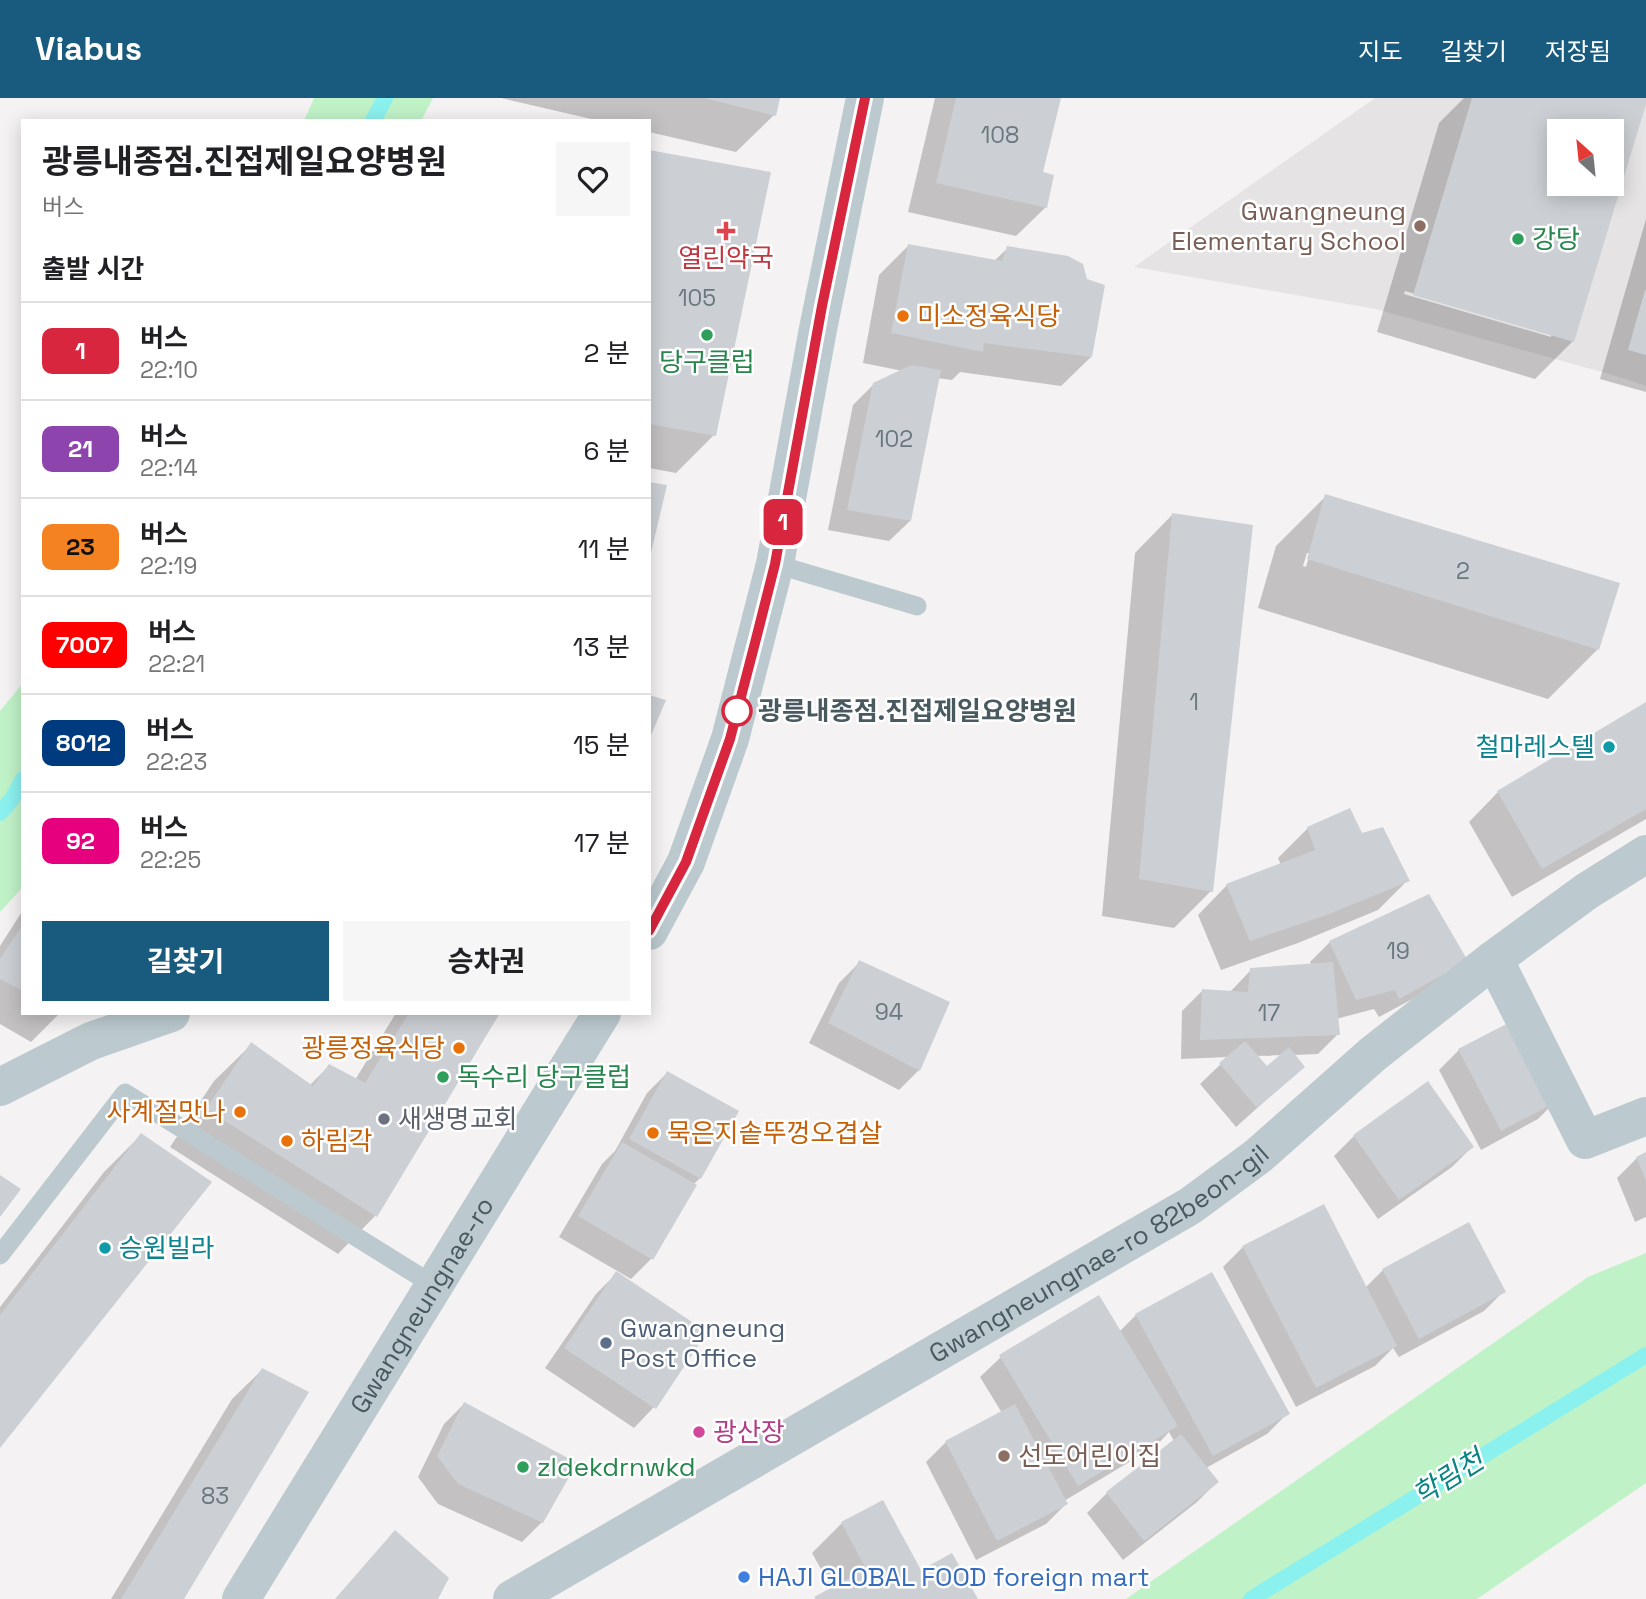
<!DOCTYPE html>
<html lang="ko">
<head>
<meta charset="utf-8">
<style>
	:root { --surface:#fff; --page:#f6f6f6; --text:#202124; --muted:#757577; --line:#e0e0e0; --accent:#195b7f }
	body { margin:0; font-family:"Space Grotesk","Noto Sans KR",sans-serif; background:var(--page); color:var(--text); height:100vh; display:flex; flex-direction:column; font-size:26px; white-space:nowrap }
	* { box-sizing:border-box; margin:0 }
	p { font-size:23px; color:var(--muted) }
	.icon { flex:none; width:38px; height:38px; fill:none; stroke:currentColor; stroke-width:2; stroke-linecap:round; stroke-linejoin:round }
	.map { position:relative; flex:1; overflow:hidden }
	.drawer { position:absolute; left:21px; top:21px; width:630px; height:896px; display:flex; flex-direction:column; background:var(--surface); border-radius:0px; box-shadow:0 4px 18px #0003 }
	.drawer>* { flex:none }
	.badge { padding:0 14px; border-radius:10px; font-size:24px; line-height:46px }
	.needle { width:46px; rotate:333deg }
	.tools { position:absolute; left:1547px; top:21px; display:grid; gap:14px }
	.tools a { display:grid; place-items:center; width:77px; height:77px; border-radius:0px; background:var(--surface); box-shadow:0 4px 18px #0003; font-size:35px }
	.map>.badge { position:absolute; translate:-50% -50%; box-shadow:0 0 0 4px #fff }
	h2 { padding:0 21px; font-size:26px; line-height:63px }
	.round { display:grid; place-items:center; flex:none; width:74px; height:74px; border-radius:0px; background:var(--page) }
	.summary { display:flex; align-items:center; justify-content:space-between; height:119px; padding:0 21px }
	h1 { font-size:33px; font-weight:700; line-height:52px }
	.action { display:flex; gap:14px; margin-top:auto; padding:14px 21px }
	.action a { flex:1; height:80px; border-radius:0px; background:var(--accent); color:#fff; font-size:28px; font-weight:700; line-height:80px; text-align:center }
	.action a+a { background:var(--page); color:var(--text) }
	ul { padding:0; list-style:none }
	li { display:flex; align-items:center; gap:21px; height:98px; padding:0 21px; border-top:2px solid var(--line) }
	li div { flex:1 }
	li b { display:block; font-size:26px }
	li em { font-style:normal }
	li .badge { min-width:77px; font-weight:700; text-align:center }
	header { display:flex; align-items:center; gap:42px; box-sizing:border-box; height:98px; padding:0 35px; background:var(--accent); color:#fff }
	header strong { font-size:33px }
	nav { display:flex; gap:38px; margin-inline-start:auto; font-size:24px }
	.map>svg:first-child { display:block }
	.education { fill:#e5e3e4; fill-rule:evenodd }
	.green { fill:#c0f2c8 }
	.shadow { fill:#0003; fill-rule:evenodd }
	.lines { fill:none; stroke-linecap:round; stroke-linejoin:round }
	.stream { stroke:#8bf1ef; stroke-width:16 }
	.building { fill:#ccd0d4; fill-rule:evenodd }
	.service { stroke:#bccacf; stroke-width:19 }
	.minor { stroke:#bccacf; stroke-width:38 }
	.tertiary { stroke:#bccacf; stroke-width:38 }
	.line-casing { stroke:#fff; stroke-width:16 }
	.line { stroke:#d7263d; stroke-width:10 }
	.education-dot { fill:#8d6e63; stroke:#fff; stroke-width:2.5 }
	.health-dot { fill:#e0444e; stroke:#fff; stroke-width:2.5 }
	.leisure-dot { fill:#2e9e5b; stroke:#fff; stroke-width:2.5 }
	.food-dot { fill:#e8710a; stroke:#fff; stroke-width:2.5 }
	.stop-dot { fill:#fff; stroke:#d7263d; stroke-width:3.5 }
	.culture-dot { fill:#0f9aa8; stroke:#fff; stroke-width:2.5 }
	.worship-dot { fill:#6b7280; stroke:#fff; stroke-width:2.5 }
	.service-dot { fill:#5c6f8a; stroke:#fff; stroke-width:2.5 }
	.hotel-dot { fill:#d1479c; stroke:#fff; stroke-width:2.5 }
	.shop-dot { fill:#3f7fe0; stroke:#fff; stroke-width:2.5 }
	.labels { text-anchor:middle; stroke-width:5; stroke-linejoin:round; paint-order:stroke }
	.number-label { font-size:23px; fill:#69787d }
	.education-label { font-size:26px; fill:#785e54; stroke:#fff; text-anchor:end }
	.leisure-label { font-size:26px; fill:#27864d; stroke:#fff; text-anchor:start }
	.health-label { font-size:26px; fill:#be3a42; stroke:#fff }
	.food-label { font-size:26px; fill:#c56008; stroke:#fff; text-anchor:start }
	.stop-label { font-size:26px; font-weight:bold; fill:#485a60; stroke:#fff; text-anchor:start }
	.culture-label { font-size:26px; fill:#0d838f; stroke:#fff; text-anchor:end }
	.worship-label { font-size:26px; fill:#5b616d; stroke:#fff; text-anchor:start }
	.street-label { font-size:26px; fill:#485a60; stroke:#fff }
	.service-label { font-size:26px; fill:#4e5e75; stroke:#fff; text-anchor:start }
	.hotel-label { font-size:26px; fill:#b23c85; stroke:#fff; text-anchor:start }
	.shop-label { font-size:26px; fill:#366cbe; stroke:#fff; text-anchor:start }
	.water-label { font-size:28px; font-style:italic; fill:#098483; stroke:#fff }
</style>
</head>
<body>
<header>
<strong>Viabus</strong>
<nav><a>지도</a><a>길찾기</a><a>저장됨</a></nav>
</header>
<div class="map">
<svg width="1646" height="1501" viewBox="0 0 1646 1501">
	<rect width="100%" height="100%" fill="#f4f2f2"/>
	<path class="education" d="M1375,0H1646V288L1623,280L1376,211L1134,169ZM1559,33H1612V86H1559Z"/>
	<path class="green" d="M314,0H433L421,23H304Z
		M23,585V789L0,814V613Z
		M1646,1155V1385L1477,1501H1126L1588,1179Z"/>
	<path class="shadow" d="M501,0H778L774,17L736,54L649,34V23H600Z
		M935,0H1060L1041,75L1046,109L1016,138L908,114Z
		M1464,0H1642L1573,243L1535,281L1377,234L1439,25ZM1559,33H1612V86H1559ZM1405,193L1551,235V239L1404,196Z
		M649,54L714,337L676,375L649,370Z
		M1646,121V294L1600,281Z
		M908,148L994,163L1008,150L1091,259L1061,288L960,274L952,282L937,280L910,423L889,443L828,432L853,307L874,286L903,273L863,265L879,177Z
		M1326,398L1618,486L1597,552L1548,601L1258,510L1276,448ZM1307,455H1310L1306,469L1303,468Z
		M1172,417L1211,793L1174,830L1102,818L1135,455Z
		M1646,606V721L1512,799L1469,724L1498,694Z
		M1308,730L1361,737L1408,782L1378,812L1298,845L1221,872L1198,817L1227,787L1281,767L1278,760Z
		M1429,799L1446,883L1379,919L1374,911L1336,921L1338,936L1318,956L1293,957L1303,969L1236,1029L1200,986L1228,959L1181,961L1182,913L1202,893L1230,894L1251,872L1312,867L1310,864L1330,844ZM1282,957L1266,971L1256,958Z
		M23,812V915H60L31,944L0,926V848Z
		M859,865L919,972L899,992L809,945L839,885Z
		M396,915H498L375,1118L338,1156L170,1049L214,983L252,946L310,987L329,968L355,982Z
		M1459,952L1558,1001L1538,1021L1481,1052L1439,972Z
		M667,975L700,1080L693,1087L651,1161L631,1181L559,1139L602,1066L615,1053L647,995Z
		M1427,986L1472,1049L1452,1069L1378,1121L1334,1058L1354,1038Z
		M141,1037L0,1347V1209L104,1074Z
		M1646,1056V1119L1635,1124L1617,1080L1637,1060Z
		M1243,1149L1365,1190L1383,1172L1504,1193L1484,1213L1399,1259L1393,1250L1375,1268L1296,1309L1223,1169Z
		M616,1176L654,1309L634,1330L545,1270L596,1196Z
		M1136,1217L1287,1316L1267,1336L1206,1370L1217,1384L1197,1404L1123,1462L1087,1415L1107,1395L1174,1343L1169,1334L1156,1348L1064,1403L1066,1406L1046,1426L976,1462L926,1364L946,1344L1002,1315L980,1279L1001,1259L1119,1234Z
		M262,1272L182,1501H111L232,1301Z
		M464,1306L542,1424L522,1444L438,1406L418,1379L444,1326Z
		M842,1425L920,1474L976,1501H815L832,1491L812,1455Z"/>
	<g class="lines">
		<path class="stream" d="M373,23L385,0
			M0,715L12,701L23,681
			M1251,1501L1646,1257"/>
	</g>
	<path class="building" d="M704,0H780L776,18Z
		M956,0H1061L1043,74L1054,77L1047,110L936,85Z
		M1472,0H1646V6L1574,244L1413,197ZM1559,33H1612V86H1559Z
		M649,52L771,74L716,338L649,326Z
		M908,146L1002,163L1007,148L1068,158L1083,166L1087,181L1105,187L1092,259L984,245L983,254L891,235Z
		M1645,192H1646V257L1628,252Z
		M911,267L941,272L911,423L847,412L873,285Z
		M649,384L667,387L650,459H649Z
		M1325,396L1620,485L1599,552L1307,461Z
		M1172,415L1253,427L1213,794L1139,781Z
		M649,597L666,602L649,642Z
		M1646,604V711L1542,771L1497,693Z
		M1350,710L1362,735L1383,729L1410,783L1329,816L1250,843L1226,786L1315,752L1307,729Z
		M1429,796L1468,863L1399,901L1395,892L1356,902L1329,843Z
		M23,826V893L0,881V861Z
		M859,862L950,904L920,973L828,925Z
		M1333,864L1340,937L1200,942L1202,891L1248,894L1250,870Z
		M409,915H500L377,1119L206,1011L251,944L313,988L329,966L365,985Z
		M1518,920L1560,1002L1501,1033L1458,951Z
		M1245,943L1267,968L1289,949L1305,969L1257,1010L1219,965Z
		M667,973L739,1013L701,1081L629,1041Z
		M1428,983L1474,1049L1399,1102L1353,1037Z
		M141,1035L212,1084L0,1350V1217Z
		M622,1044L697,1087L653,1162L578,1118Z
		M1646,1054V1083L1636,1059Z
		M0,1077L21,1091L0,1119Z
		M1324,1106L1397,1248L1316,1290L1242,1148Z
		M1469,1124L1506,1194L1419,1241L1382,1171Z
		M616,1173L707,1234L656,1311L564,1250Z
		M1212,1174L1290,1316L1213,1358L1135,1216Z
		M1099,1197L1178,1328L1078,1388L999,1257Z
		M262,1270L309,1294L184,1501H121Z
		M464,1304L577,1365L543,1425L458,1386L437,1358Z
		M1015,1306L1068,1406L997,1443L945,1343Z
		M1181,1336L1219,1384L1144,1443L1106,1394Z
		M883,1402L921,1472L952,1455L978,1501H816L814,1499L866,1471L841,1424Z
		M395,1432L449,1480L438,1501H335Z"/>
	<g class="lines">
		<path class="service" d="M775,466L917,508
			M0,1157L125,995L435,1188"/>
		<g class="minor">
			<path d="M1494,861L1585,1042L1646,1018"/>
			<path d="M0,989L91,943L171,915"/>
			<path id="s1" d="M512,1501L1190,1108L1258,1058L1373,956L1494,861L1587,793L1646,756"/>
		</g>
		<g class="tertiary">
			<path d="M649,833L686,764L730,641L775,466L818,231L865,0"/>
			<path id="s2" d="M241,1501L602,915"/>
		</g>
	</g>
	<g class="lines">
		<g class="line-casing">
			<path id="line" d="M649,833L686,764L730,641L756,541L775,466L822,208L865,0"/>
		</g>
		<use href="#line" class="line"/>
	</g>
	<g class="education-dot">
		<circle cx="1420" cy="128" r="7"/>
		<circle cx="1004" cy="1358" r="7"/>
	</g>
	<path class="health-dot" d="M722.5 122.5h7v7h7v7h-7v7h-7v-7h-7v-7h7z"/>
	<g class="leisure-dot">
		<circle cx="1518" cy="141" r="7"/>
		<circle cx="707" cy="237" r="7"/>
		<circle cx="443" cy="979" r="7"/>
		<circle cx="523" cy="1369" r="7"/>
	</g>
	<g class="food-dot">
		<circle cx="903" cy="218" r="7"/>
		<circle cx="459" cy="950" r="7"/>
		<circle cx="240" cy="1014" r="7"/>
		<circle cx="653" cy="1035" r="7"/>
		<circle cx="287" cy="1043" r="7"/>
	</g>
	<circle class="stop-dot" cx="737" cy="613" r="14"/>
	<g class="culture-dot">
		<circle cx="1609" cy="649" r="7"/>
		<circle cx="105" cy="1150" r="7"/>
	</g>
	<circle class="worship-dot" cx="384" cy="1021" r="7"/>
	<circle class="service-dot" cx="606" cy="1245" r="7"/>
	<circle class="hotel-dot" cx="699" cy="1334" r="7"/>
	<circle class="shop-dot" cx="744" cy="1479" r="7"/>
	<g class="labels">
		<g class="number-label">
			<text x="1000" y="45">108</text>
			<text x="697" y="208">105</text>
			<text x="894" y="349">102</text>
			<text x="1463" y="481">2</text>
			<text x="1194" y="612">1</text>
			<text x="1398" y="861">19</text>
			<text x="889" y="922">94</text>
			<text x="1269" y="923">17</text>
			<text x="215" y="1406">83</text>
		</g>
		<g class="education-label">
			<text x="1406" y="122">Gwangneung<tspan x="1406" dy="30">Elementary School</tspan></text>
			<text x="1018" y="1367" text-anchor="start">선도어린이집</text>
		</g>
		<g class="leisure-label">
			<text x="1532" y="150">강당</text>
			<text x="707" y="273" text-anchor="middle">당구클럽</text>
			<text x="457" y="988">독수리 당구클럽</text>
			<text x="537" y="1378">zldekdrnwkd</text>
		</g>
		<g class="health-label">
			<text x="726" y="169">열린약국</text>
		</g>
		<g class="food-label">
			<text x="917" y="227">미소정육식당</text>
			<text x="445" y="959" text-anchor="end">광릉정육식당</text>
			<text x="226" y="1023" text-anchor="end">사계절맛나</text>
			<text x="667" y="1044">묵은지솥뚜껑오겹살</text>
			<text x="301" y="1052">하림각</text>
		</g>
		<g class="stop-label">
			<text x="758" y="622">광릉내종점.진접제일요양병원</text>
		</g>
		<g class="culture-label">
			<text x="1595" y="658">철마레스텔</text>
			<text x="119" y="1159" text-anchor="start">승원빌라</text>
		</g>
		<g class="worship-label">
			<text x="398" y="1030">새생명교회</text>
		</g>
		<g class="street-label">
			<text dy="9" stroke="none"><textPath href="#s1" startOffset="681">Gwangneungnae-ro 82beon-gil</textPath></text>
			<text dy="9" stroke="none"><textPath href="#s2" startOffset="345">Gwangneungnae-ro</textPath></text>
		</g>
		<g class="service-label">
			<text x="620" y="1239">Gwangneung<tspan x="620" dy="30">Post Office</tspan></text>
		</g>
		<g class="hotel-label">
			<text x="713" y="1343">광산장</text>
		</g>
		<g class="shop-label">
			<text x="758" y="1488">HAJI GLOBAL FOOD foreign mart</text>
		</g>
		<g class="water-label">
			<text transform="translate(1448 1379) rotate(-32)" y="10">학림천</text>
		</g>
	</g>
</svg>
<div class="tools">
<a><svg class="needle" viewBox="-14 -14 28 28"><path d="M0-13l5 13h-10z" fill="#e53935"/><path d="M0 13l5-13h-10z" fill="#757577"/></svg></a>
</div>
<b class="badge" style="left:783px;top:424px;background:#d7263d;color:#fff">1</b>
<section class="drawer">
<div class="summary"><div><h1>광릉내종점.진접제일요양병원</h1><p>버스</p></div><a class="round"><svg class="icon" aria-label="heart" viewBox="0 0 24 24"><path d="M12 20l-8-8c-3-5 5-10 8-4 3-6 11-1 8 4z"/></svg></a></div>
<h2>출발 시간</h2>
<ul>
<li><span class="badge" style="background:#d7263d;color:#fff">1</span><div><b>버스</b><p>22:10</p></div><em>2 분</em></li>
<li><span class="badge" style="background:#8e44ad;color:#fff">21</span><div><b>버스</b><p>22:14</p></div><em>6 분</em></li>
<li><span class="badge" style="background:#f58220;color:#111">23</span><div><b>버스</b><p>22:19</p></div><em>11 분</em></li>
<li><span class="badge" style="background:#f00;color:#fff">7007</span><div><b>버스</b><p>22:21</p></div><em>13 분</em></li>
<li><span class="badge" style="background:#003b80;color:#fff">8012</span><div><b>버스</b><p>22:23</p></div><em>15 분</em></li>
<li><span class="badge" style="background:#e6007e;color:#fff">92</span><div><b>버스</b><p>22:25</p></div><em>17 분</em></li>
</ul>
<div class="action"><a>길찾기</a><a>승차권</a></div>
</section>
</div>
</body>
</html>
